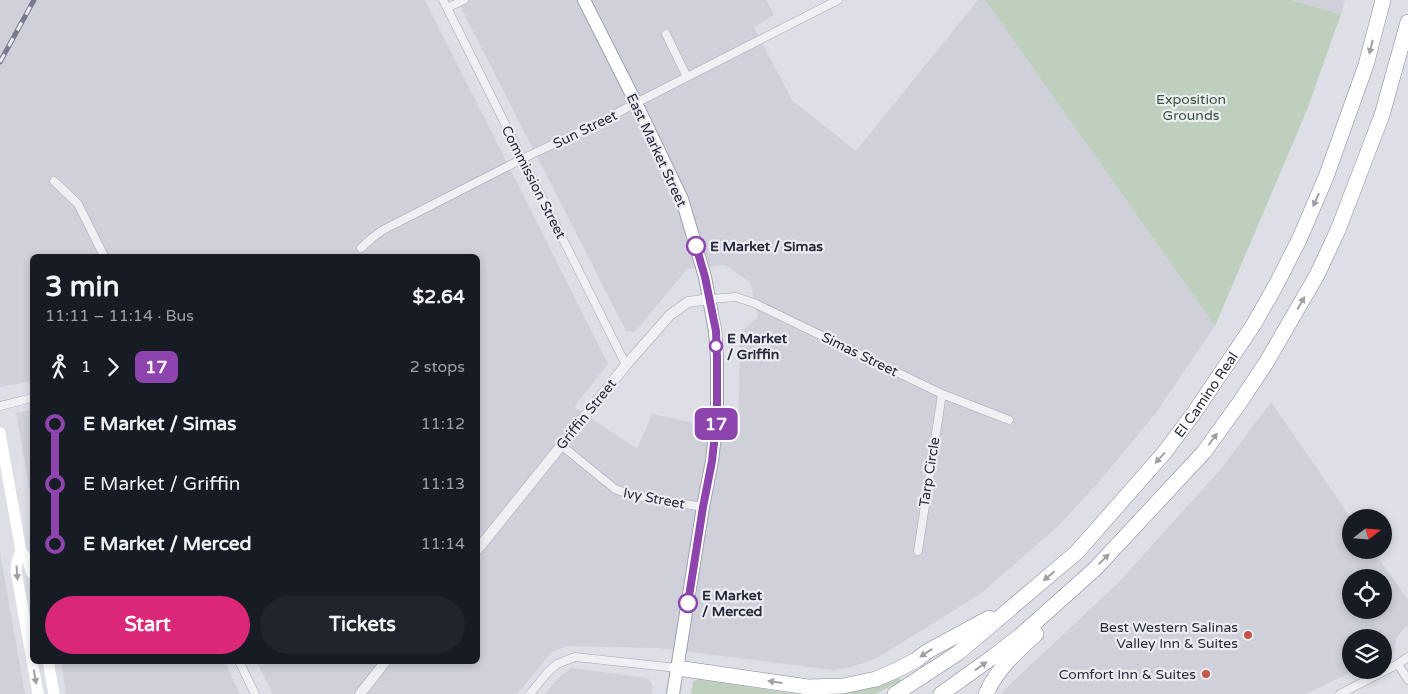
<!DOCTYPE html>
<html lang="en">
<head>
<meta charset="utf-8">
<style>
	:root { --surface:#171b24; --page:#20242c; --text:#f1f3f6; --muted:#9ea1a6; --accent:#db2777 }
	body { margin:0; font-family:"Varela Round",sans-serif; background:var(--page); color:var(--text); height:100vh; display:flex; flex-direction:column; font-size:19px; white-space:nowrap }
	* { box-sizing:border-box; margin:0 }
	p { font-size:16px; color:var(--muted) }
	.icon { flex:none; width:28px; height:28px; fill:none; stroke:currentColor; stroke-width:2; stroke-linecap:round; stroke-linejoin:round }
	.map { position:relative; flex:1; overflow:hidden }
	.sheet { position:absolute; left:30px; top:254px; width:450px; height:410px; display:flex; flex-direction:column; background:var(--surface); border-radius:8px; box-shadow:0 2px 8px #0003 }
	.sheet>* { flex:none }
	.badge { padding:0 10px; border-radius:8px; font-size:18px; line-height:32px }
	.needle { width:32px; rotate:73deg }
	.buttons { position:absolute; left:1342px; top:509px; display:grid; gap:10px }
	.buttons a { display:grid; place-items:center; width:50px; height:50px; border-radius:50%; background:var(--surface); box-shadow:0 2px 8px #0003; font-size:25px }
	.map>.badge { position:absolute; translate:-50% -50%; box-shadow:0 0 0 2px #fff }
	.legs { display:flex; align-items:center; gap:8px; height:55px; padding:0 15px; font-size:16px }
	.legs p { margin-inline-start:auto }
	.headline { display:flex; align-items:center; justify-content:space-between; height:85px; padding:0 15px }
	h1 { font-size:28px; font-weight:700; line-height:38px }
	.cta { display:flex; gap:10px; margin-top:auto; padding:10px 15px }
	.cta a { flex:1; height:58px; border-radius:30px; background:var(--accent); color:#fff; font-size:20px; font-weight:700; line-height:58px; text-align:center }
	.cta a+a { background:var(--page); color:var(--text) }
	ul { padding:0 15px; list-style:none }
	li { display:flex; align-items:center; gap:18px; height:60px; font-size:19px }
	li i { display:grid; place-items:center; width:8px; height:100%; margin:0 6px; background:currentColor }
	li i::after { content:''; width:12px; height:12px; margin:-6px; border:4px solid; border-radius:50%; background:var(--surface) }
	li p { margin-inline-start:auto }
	li:first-child i { background:linear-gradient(#0000 50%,currentColor 0) }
	li:last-child i { background:linear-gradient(currentColor 50%,#0000 0) }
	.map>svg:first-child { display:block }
	.built { fill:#cfd0da; fill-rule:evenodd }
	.green { fill:#bfcfbe }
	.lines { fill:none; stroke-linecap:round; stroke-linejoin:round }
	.minor-casing { stroke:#a6a8b3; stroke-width:9 }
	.tertiary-casing { stroke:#a6a8b3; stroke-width:11 }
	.primary-casing { stroke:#9da0b0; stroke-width:14 }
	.motorway-casing { stroke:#85889b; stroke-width:16 }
	.minor { stroke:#eff0f4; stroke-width:8 }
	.tertiary { stroke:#eff0f4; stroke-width:10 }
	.secondary { stroke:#fff; stroke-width:11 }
	.primary { stroke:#fff; stroke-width:12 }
	.motorway { stroke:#fff; stroke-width:15 }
	.rail-casing { stroke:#777a8e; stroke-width:5 }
	.rail { stroke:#ecedf3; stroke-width:3; stroke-dasharray:9; stroke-linecap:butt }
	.oneway { fill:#9e9fa7 }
	.line-1-casing { stroke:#fff; stroke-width:11 }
	.line-1 { stroke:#8e44ad; stroke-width:8 }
	.stop-1-dot { fill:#fff; stroke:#8e44ad; stroke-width:2.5 }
	.poi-dot { fill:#c35549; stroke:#ecedf3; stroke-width:2 }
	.labels { text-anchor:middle; stroke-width:4.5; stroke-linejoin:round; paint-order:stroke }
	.park-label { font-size:14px; fill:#365638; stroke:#ecedf3 }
	.street-label { font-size:14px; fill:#272a3b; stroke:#ecedf3 }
	.stop-label { font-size:14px; font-weight:bold; fill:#272a3b; stroke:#ecedf3; text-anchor:start }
	.poi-label { font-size:14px; fill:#272a3b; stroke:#ecedf3; text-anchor:end }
</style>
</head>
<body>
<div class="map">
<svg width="1408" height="694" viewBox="0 0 1408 694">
	<rect width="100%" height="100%" fill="#dddee6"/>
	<path class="built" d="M0,0H425L608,364L574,407L637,449L652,414L738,432L740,332L758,317L750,282L725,265L687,269L635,332L626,331L457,0H766L774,15L754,27L792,100L856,151L978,0H985L1215,326L1155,414L1098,483L1059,525L979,595L875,659L851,667L833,670L658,648L566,646L552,652L517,694H273L256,661H478V256H32V381L0,387Z
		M1292,0H1345L1341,14Z
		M1271,402L1351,518V550H1373L1408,600V626L1405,627L1397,637L1393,652L1384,657V638H1351V670H1356L1305,694H1002L1003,691L1118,583L1221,469ZM1351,578H1384V610H1351Z
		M32,410V504L16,413Z
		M0,552L25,694H0Z
		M61,661H224L240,694H66Z
		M572,668L648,678L653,686L651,694H545L558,678Z"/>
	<path class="green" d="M985,0H1291L1341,14L1307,110L1215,326Z
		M897,674L901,681L875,694H691L693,682L698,679L788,693L816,694Z"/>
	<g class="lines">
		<g class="minor-casing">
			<path id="minor" d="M443,0L626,365
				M447,8L464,0
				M666,34L687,77
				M54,181L78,204L104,256
				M361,248L372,238L383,230L522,159L604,120L636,103L838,0
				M710,299L736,297L754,303L942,394L1009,420
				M0,406L32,398
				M561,445L615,489L631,495L703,507
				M918,551L942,394
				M239,661L255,694
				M1398,664L1408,680
				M530,694L547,673L557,664L575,657L677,668
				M1340,694L1398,664L1408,657"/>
		</g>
		<g class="tertiary-casing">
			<path id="tertiary" d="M478,549L626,365L670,315L688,302L710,299
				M360,694L386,661"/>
		</g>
		<g class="primary-casing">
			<path id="primary" d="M584,0L636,103L682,199L705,277L715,331L717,358V416L712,461L703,507L673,694"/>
		</g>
		<g class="motorway-casing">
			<g id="motorway">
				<path d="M677,668L808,687L843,686L876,679L897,670L916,660L928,651L989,618"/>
				<path id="s1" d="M895,694L958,653L1077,552L1164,453L1194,413L1254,324L1276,285L1299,240L1326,177L1366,65L1383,0"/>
				<path d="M941,694L994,656L1020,636L1095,569L1204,452L1240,402L1266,363L1317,275L1338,230L1382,115L1408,22"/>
				<path d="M986,694C997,669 1016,652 1036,634"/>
			</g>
		</g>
		<use href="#minor" class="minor"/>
		<use href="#tertiary" class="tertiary"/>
		<path class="secondary" d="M0,433L21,551L27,559L32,573
			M21,551L17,561L16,571L38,694
			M48,661L54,694"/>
		<use href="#primary" class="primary"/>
		<use href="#motorway" class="motorway"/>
		<g class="rail-casing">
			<path id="rail" d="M0,62L34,0"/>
		</g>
		<use href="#rail" class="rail"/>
	</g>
	<defs><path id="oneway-solid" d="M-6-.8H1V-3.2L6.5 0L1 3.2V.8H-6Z" transform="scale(1.25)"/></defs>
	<g class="oneway">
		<use href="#oneway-solid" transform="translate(1371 47) rotate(104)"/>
		<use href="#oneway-solid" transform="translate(1316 200) rotate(114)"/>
		<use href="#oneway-solid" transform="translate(1301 303) rotate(-60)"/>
		<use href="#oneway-solid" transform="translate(1213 439) rotate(-54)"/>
		<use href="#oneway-solid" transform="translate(1160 458) rotate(132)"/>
		<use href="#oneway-solid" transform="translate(1104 559) rotate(-45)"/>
		<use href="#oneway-solid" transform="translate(17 573) rotate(86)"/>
		<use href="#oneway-solid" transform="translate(1049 576) rotate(140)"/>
		<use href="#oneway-solid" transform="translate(926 653) rotate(147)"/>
		<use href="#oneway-solid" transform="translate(981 666) rotate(-36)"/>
		<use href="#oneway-solid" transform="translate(35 677) rotate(80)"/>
		<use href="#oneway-solid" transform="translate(775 682) rotate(-172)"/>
	</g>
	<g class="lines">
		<g class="line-1-casing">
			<path id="line-1" d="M688,603L703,507L712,461L717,416V358L716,331L705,277L696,246"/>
		</g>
		<use href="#line-1" class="line-1"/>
	</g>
	<g class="stop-1-dot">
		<circle cx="696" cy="246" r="9"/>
		<circle cx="716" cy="346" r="6"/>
		<circle cx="688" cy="603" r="9"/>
	</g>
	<g class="poi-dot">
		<circle cx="1248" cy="635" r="5"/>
		<circle cx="1206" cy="674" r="5"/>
	</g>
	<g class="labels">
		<g class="park-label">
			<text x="1191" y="104">Exposition<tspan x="1191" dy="16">Grounds</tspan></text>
		</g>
		<g class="street-label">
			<text transform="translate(585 129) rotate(-26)" y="5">Sun Street</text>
			<text transform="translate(657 150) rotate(65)" y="5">East Market Street</text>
			<text transform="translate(534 182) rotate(63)" y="5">Commission Street</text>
			<text transform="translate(860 354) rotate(26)" y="5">Simas Street</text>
			<text dy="5" stroke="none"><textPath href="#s1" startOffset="435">El Camino Real</textPath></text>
			<text transform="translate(586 414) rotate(-51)" y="5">Griffin Street</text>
			<text transform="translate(929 472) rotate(-81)" y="5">Tarp Circle</text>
			<text transform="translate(654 498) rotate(11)" y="5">Ivy Street</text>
		</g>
		<g class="stop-label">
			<text x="710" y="251">E Market / Simas</text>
			<text x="727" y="343">E Market<tspan x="727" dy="16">/ Griffin</tspan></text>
			<text x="702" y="600">E Market<tspan x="702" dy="16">/ Merced</tspan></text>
		</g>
		<g class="poi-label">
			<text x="1238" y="632">Best Western Salinas<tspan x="1238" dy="16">Valley Inn &amp; Suites</tspan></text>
			<text x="1196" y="679">Comfort Inn &amp; Suites</text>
		</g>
	</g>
</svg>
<div class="buttons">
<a><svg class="needle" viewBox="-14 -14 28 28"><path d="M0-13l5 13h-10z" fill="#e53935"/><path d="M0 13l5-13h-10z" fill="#9ea1a6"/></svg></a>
<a><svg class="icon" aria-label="locate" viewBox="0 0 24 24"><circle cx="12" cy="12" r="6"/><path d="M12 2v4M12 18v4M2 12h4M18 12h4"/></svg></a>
<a><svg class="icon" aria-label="layers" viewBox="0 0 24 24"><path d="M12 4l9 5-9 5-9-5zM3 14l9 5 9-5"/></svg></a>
</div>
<b class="badge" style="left:716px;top:424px;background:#8e44ad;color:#fff">17</b>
<section class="sheet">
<div class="headline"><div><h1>3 min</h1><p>11:11 – 11:14 · Bus</p></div><b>$2.64</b></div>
<div class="legs"><svg class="icon" aria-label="walk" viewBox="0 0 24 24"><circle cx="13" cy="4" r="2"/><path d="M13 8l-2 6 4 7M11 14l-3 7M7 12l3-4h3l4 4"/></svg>1<svg class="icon" aria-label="forward" viewBox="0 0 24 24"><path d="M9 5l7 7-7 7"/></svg><b class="badge" style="background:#8e44ad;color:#fff">17</b><p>2 stops</p></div>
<ul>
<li><i style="color:#8e44ad"></i><b>E Market / Simas</b><p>11:12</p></li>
<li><i style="color:#8e44ad"></i><span>E Market / Griffin</span><p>11:13</p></li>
<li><i style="color:#8e44ad"></i><b>E Market / Merced</b><p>11:14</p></li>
</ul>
<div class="cta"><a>Start</a><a>Tickets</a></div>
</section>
</div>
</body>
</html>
